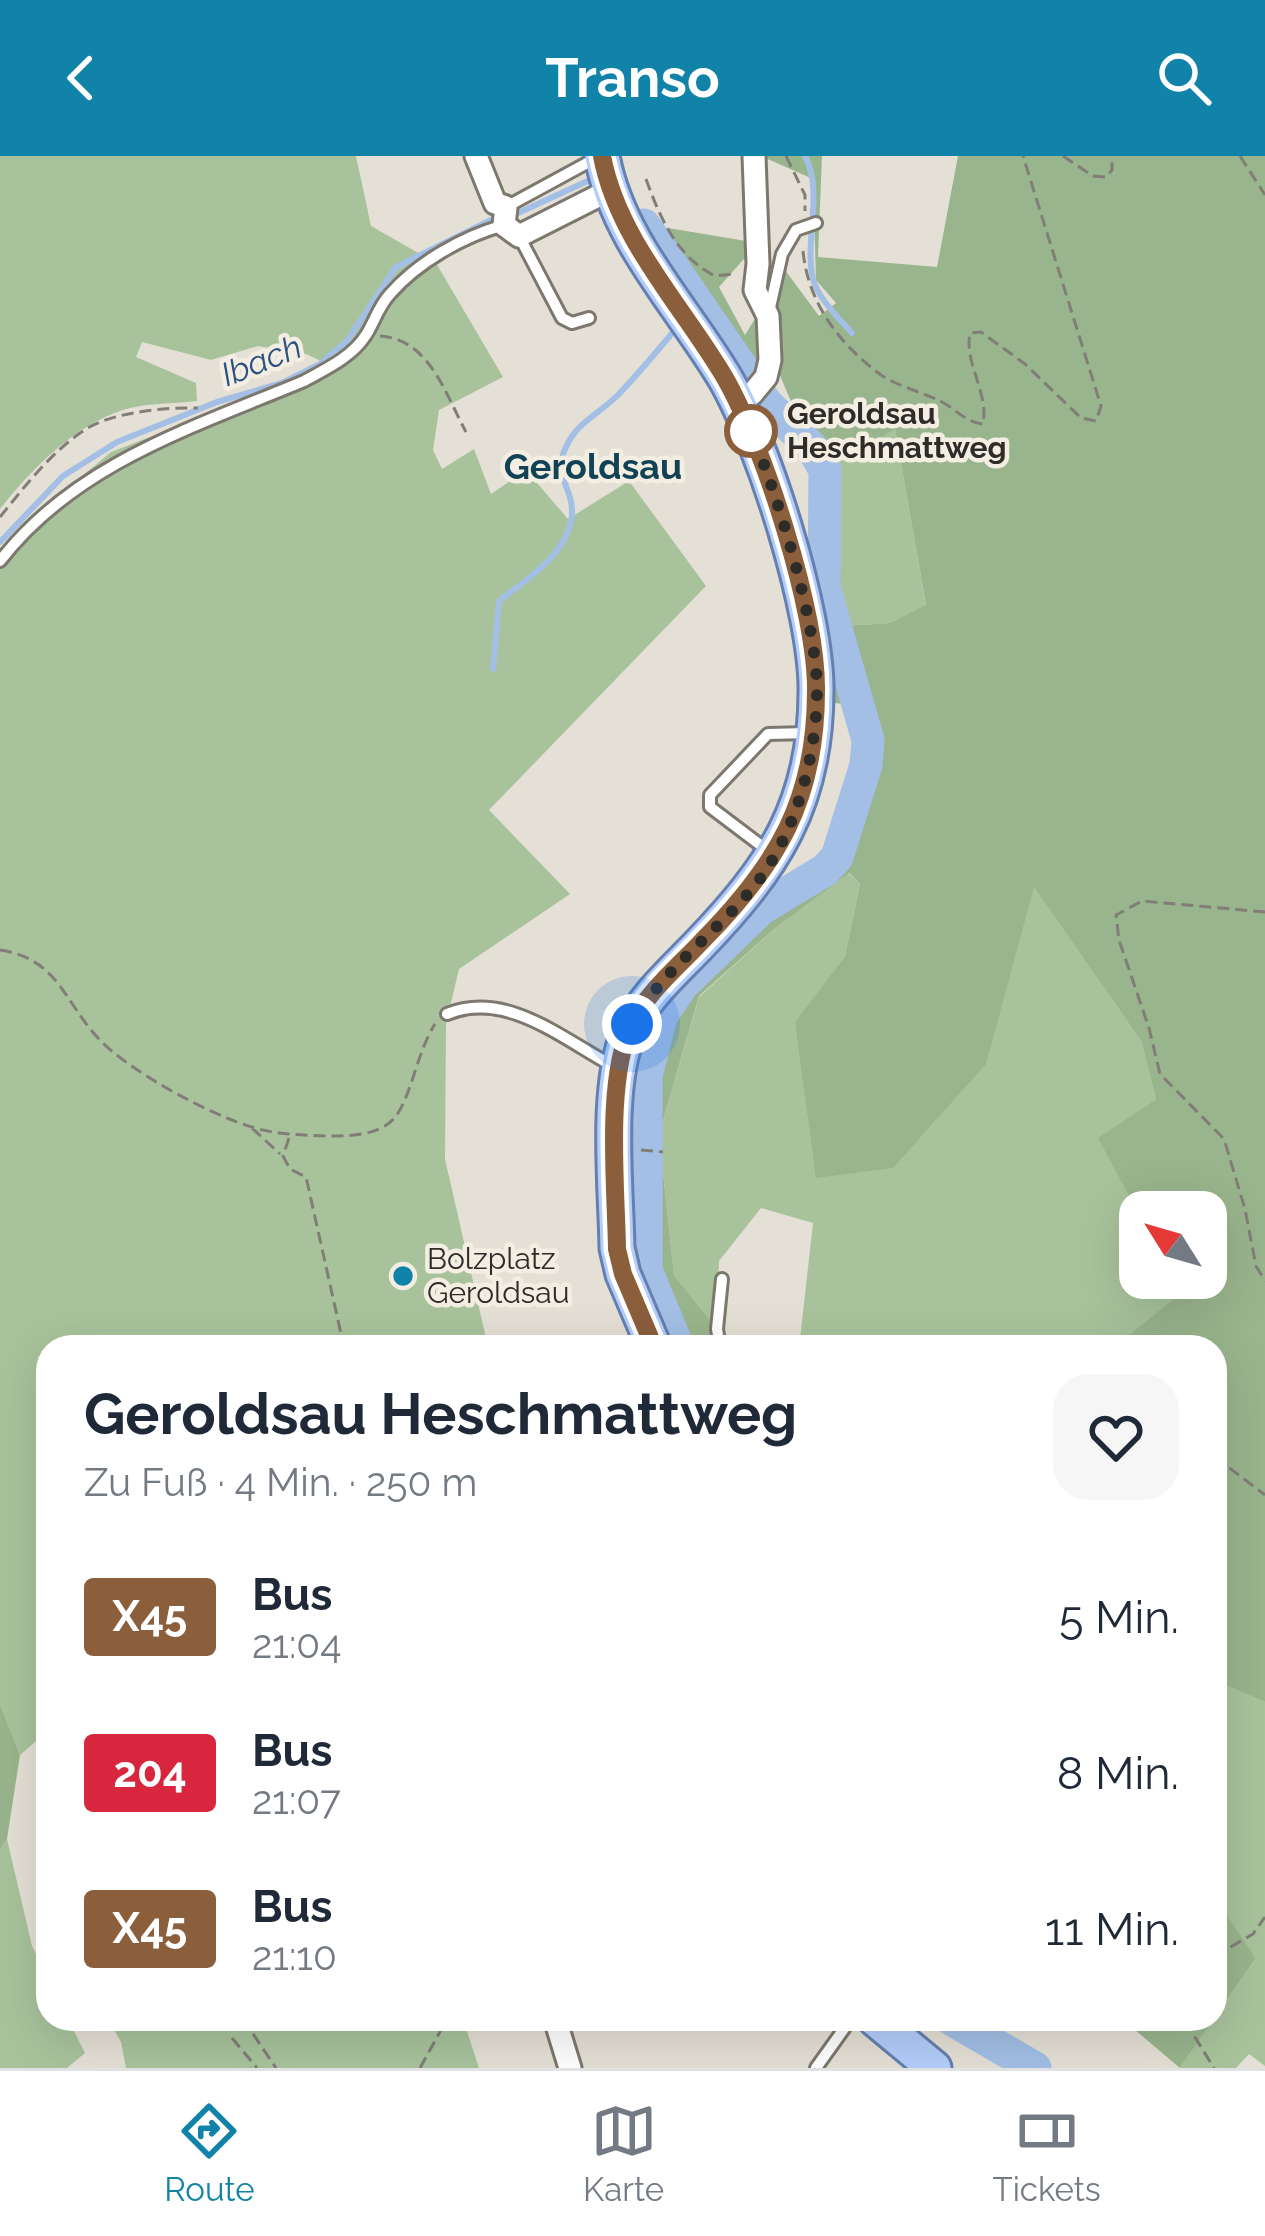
<!DOCTYPE html>
<html lang="de">
<head>
<meta charset="utf-8">
<style>
	:root { --surface:#fff; --page:#f6f6f7; --text:#1f2937; --muted:#747a83; --line:#e0e1e3; --accent:#1183a9 }
	body { margin:0; font-family:Raleway,sans-serif; background:var(--page); color:var(--text); height:100vh; display:flex; flex-direction:column; font-size:45px; white-space:nowrap }
	* { box-sizing:border-box; margin:0 }
	p { font-size:39px; color:var(--muted) }
	.icon { flex:none; width:66px; height:66px; fill:none; stroke:currentColor; stroke-width:2; stroke-linecap:round; stroke-linejoin:round }
	.map { position:relative; flex:1; overflow:hidden }
	.panel { position:absolute; left:36px; top:1179px; width:1191px; height:696px; display:flex; flex-direction:column; background:var(--surface); border-radius:36px; box-shadow:0 12px 48px #0002 }
	.panel>* { flex:none }
	.badge { padding:0 24px; border-radius:9px; font-size:42px; line-height:78px }
	.needle { width:78px; rotate:307deg }
	.tools { position:absolute; left:1119px; top:1035px; display:grid; gap:24px }
	.tools a { display:grid; place-items:center; width:108px; height:108px; border-radius:24px; background:var(--surface); box-shadow:0 12px 48px #0002; font-size:60px }
	.you { position:absolute; width:60px; height:60px; margin:-30px; border:9px solid #fff; border-radius:50%; background:#1a73e8; box-shadow:0 0 0 18px #1a73e833 }
	.map>.badge { position:absolute; translate:-50% -50%; box-shadow:0 0 0 6px #fff }
	.round { display:grid; place-items:center; flex:none; width:126px; height:126px; border-radius:36px; background:var(--page) }
	.summary { display:flex; align-items:center; justify-content:space-between; height:204px; padding:0 48px }
	h1 { font-size:57px; font-weight:700; line-height:90px }
	ul { padding:0; list-style:none }
	li { display:flex; align-items:center; gap:36px; height:156px; padding:0 48px }
	li div { flex:1 }
	li b { display:block; font-size:45px }
	li em { font-style:normal }
	li .badge { min-width:132px; font-weight:700; text-align:center }
	header { display:flex; justify-content:space-between; align-items:center; height:156px; padding:0 48px; background:var(--accent); color:#fff; font-size:54px; font-weight:700 }
	.tabs { display:flex; justify-content:space-around; align-items:center; height:168px; border-top:3px solid var(--line); background:var(--surface); font-size:33px; color:var(--muted) }
	.tabs a { display:grid; justify-items:center; gap:6px }
	.tabs .on { color:var(--accent) }
	.map>svg:first-child { display:block }
	.green { fill:#a8c39c }
	.forest { fill:#99b58d }
	.lines { fill:none; stroke-linecap:round; stroke-linejoin:round }
	.stream { stroke:#a3bfe6; stroke-width:6 }
	.river { stroke:#a3bfe6; stroke-width:33 }
	.lane-casing { stroke:#7d786e; stroke-width:16 }
	.street-casing { stroke:#7d786e; stroke-width:27 }
	.primary-casing { stroke:#657faf; stroke-width:39 }
	.path { stroke:#817e77; stroke-width:3; stroke-dasharray:12 6; stroke-linecap:butt }
	.lane { stroke:#fff; stroke-width:10 }
	.street { stroke:#fff; stroke-width:21 }
	.primary { stroke:#b4cdfb; stroke-width:33 }
	.line-casing { stroke:#fff; stroke-width:27 }
	.line { stroke:#8b5e3c; stroke-width:18 }
	.walk { stroke:#2e2c28; stroke-width:12; stroke-dasharray:0 21.6 }
	.stop-dot { fill:#fff; stroke:#8b5e3c; stroke-width:6 }
	.poi-dot { fill:#1183a9; stroke:#f3ede2; stroke-width:4.5 }
	.labels { text-anchor:middle; stroke-width:9; stroke-linejoin:round; paint-order:stroke }
	.stop-label { font-size:30px; font-weight:bold; fill:#2e2c28; stroke:#f3ede2; text-anchor:start }
	.poi-label { font-size:30px; fill:#2e2c28; stroke:#f3ede2; text-anchor:start }
	.water-label { font-size:33px; font-style:italic; fill:#2b5082; stroke:#f3ede2 }
	.quarter-label { font-size:36px; font-weight:bold; fill:#124255; stroke:#f3ede2 }
</style>
</head>
<body>
<header><svg class="icon" aria-label="back" viewBox="0 0 24 24"><path d="M15 5l-7 7 7 7"/></svg>Transo<svg class="icon" aria-label="search" viewBox="0 0 24 24"><circle cx="10" cy="10" r="6"/><path d="M15 15l6 6"/></svg></header>
<div class="map">
<svg width="1265" height="1912" viewBox="0 0 1265 1912">
	<rect width="100%" height="100%" fill="#e5e0d5"/>
	<path class="green" d="M0,0H356L371,70L436,107L503,221L439,254L433,294L442,313L474,293L491,338L526,314L568,363L629,325L706,430L489,654L570,738L459,813L446,868L445,1003L488,1191H48V1575L20,1599L0,1548V406L32,362L111,296L330,211L362,181L321,205L306,198L258,190L211,204L142,186L136,201L196,227L197,245C173,248 145,247 123,254C73,270 31,314 0,353Z
		M895,272L926,450L890,467L826,471L818,421L821,317Z
		M848,717L860,728L845,800L795,867L1033,729L1141,885L1156,943L1099,982L1140,1061V1122H1172L1181,1138L1114,1191H815L800,1183L813,1067L761,1052L719,1105L717,1173L674,1119L659,979L699,841L773,774Z
		M1215,1525L1265,1546V1910L1249,1898L1236,1912H1180L1256,1802L1215,1741Z
		M7,1683L32,1790L48,1822V1863H68L85,1897L67,1912H0V1693Z
		M108,1863H463L479,1912H126L121,1886Z"/>
	<path class="forest" d="M761,0H822L818,101L937,111L958,0H1265V1546L1215,1525V1191H1114L1180,1138L1172,1122H1206V1056H1140V1061L1098,982L1156,943L1141,885L1034,731L986,908L893,1012L816,1022L795,866L845,800L860,728L849,717L773,774L699,840L659,979L674,1119L717,1173L720,1191H684L669,1160L629,1109L627,990L632,892L659,848L764,743L793,729L830,699L862,590L853,549L826,546V471L890,467L926,449L895,273L821,317L779,217L736,224L632,66L758,87L719,131L745,179L785,114L819,160L836,147L816,124L813,23Z
		M0,1548L20,1599L7,1683L0,1693Z
		M1215,1741L1256,1802L1215,1861Z
		M1122,1863H1214L1180,1912Z"/>
	<g class="lines">
		<path class="stream" d="M805,0C824,36 804,84 813,123C819,144 838,161 852,177
			M0,386L63,320L117,286L217,246L282,227L320,208L347,185L396,111L497,61L516,58L592,23
			M493,513L499,445C527,423 574,394 572,353C571,329 552,319 566,291C577,266 599,258 618,239C639,217 659,193 679,169"/>
		<path class="river" d="M644,69L766,247L813,293L825,314L824,431L868,584L866,609L837,701L825,714L762,752L683,828L661,860L646,920V1114L678,1191
			M951,1863L1035,1912"/>
		<g class="lane-casing">
			<path id="lane" d="M506,51L598,1
				M519,80L562,162L572,167L589,162
				M769,156L782,98L796,74L816,67
				M0,405C76,307 194,271 304,225C326,213 352,201 366,179C375,165 378,151 390,138C418,106 462,81 504,69
				M767,694L710,651V639L768,578L809,577
				M447,858C506,834 561,882 613,910
				M720,1191L717,1173L722,1123
				M1028,1863L1031,1865
				M816,1912L851,1863"/>
		</g>
		<g class="street-casing">
			<path id="street" d="M476,0L495,47L506,51L504,69L519,80L610,34
				M738,246L752,238L766,221L770,204L768,160L755,134L758,108L754,0
				M555,1863L570,1912"/>
		</g>
		<g class="primary-casing">
			<path id="primary" d="M602,0C617,84 682,150 725,222C764,289 817,457 816,535C816,649 773,712 697,791C672,817 643,842 629,875C605,931 616,1031 617,1092L623,1118L654,1191
				M875,1863L934,1912"/>
		</g>
		<path class="path" d="M786,0L805,39V55
			M1063,0L1093,20L1106,21L1112,14V0
			M1240,0L1265,39
			M646,23C660,62 677,101 715,120L734,118
			M803,95C808,147 839,188 881,219C899,231 923,236 942,246C957,254 965,266 983,268C989,236 964,208 970,177L981,176L1025,208L1081,262L1096,265L1101,250L1023,0
			M380,180C429,183 445,237 466,276
			M0,361C25,330 52,295 86,273C113,256 167,251 198,252
			M1265,756L1142,745L1116,759L1119,784L1149,872L1160,918L1224,983L1245,1053L1256,1110L1265,1125
			M0,794C58,803 63,844 98,882C128,915 212,960 255,972C279,979 303,979 328,980C350,980 381,980 396,960C412,938 417,896 435,868
			M252,972L280,998
			M289,982L283,1000L290,1013L306,1021L344,1191
			M641,994L663,996
			M1215,1301L1265,1339
			M1215,1800L1253,1778L1265,1761
			M243,1863L276,1912
			M1191,1863L1193,1878L1214,1912
			M232,1882L257,1912
			M420,1912L447,1863"/>
		<use href="#lane" class="lane"/>
		<use href="#street" class="street"/>
		<use href="#primary" class="primary"/>
	</g>
	<g class="lines">
		<g class="line-casing">
			<path id="line" d="M602,0C618,84 682,149 725,222C764,290 817,456 816,535C816,644 777,709 703,784C679,810 648,835 632,867C605,924 616,1029 617,1093L623,1118L654,1191"/>
		</g>
		<use href="#line" class="line"/>
		<path class="walk" d="M632,868C663,812 721,774 759,724C798,672 817,596 817,533C816,464 778,340 751,275"/>
	</g>
	<circle class="stop-dot" cx="751" cy="275" r="24"/>
	<circle class="poi-dot" cx="403" cy="1120" r="12"/>
	<g class="labels">
		<g class="stop-label">
			<text x="787" y="268">Geroldsau<tspan x="787" dy="34">Heschmattweg</tspan></text>
		</g>
		<g class="poi-label">
			<text x="427" y="1113">Bolzplatz<tspan x="427" dy="34">Geroldsau</tspan></text>
		</g>
		<g class="water-label">
			<text transform="translate(261 204) rotate(-22)" y="12">Ibach</text>
		</g>
		<g class="quarter-label">
			<text x="593" y="323">Geroldsau</text>
		</g>
	</g>
</svg>
<div class="tools">
<a><svg class="needle" viewBox="-14 -14 28 28"><path d="M0-13l5 13h-10z" fill="#e53935"/><path d="M0 13l5-13h-10z" fill="#747a83"/></svg></a>
</div>
<div class="you" style="left:632px;top:868px"></div>
<section class="panel">
<div class="summary"><div><h1>Geroldsau Heschmattweg</h1><p>Zu Fuß · 4 Min. · 250 m</p></div><a class="round"><svg class="icon" aria-label="heart" viewBox="0 0 24 24"><path d="M12 20l-8-8c-3-5 5-10 8-4 3-6 11-1 8 4z"/></svg></a></div>
<ul>
<li><span class="badge" style="background:#8b5e3c;color:#fff">X45</span><div><b>Bus</b><p>21:04</p></div><em>5 Min.</em></li>
<li><span class="badge" style="background:#d7263d;color:#fff">204</span><div><b>Bus</b><p>21:07</p></div><em>8 Min.</em></li>
<li><span class="badge" style="background:#8b5e3c;color:#fff">X45</span><div><b>Bus</b><p>21:10</p></div><em>11 Min.</em></li>
</ul>
</section>
</div>
<nav class="tabs">
<a class="on"><svg class="icon" aria-label="directions" viewBox="0 0 24 24"><path d="M12 3l9 9-9 9-9-9zM9 14v-3h6M13 9l2 2-2 2"/></svg>Route</a>
<a><svg class="icon" aria-label="map" viewBox="0 0 24 24"><path d="M3 6l6-2 6 2 6-2v14l-6 2-6-2-6 2zM9 4v14M15 6v14"/></svg>Karte</a>
<a><svg class="icon" aria-label="tickets" viewBox="0 0 24 24"><path d="M3 7h18v10H3zM15 7v10"/></svg>Tickets</a>
</nav>
</body>
</html>
